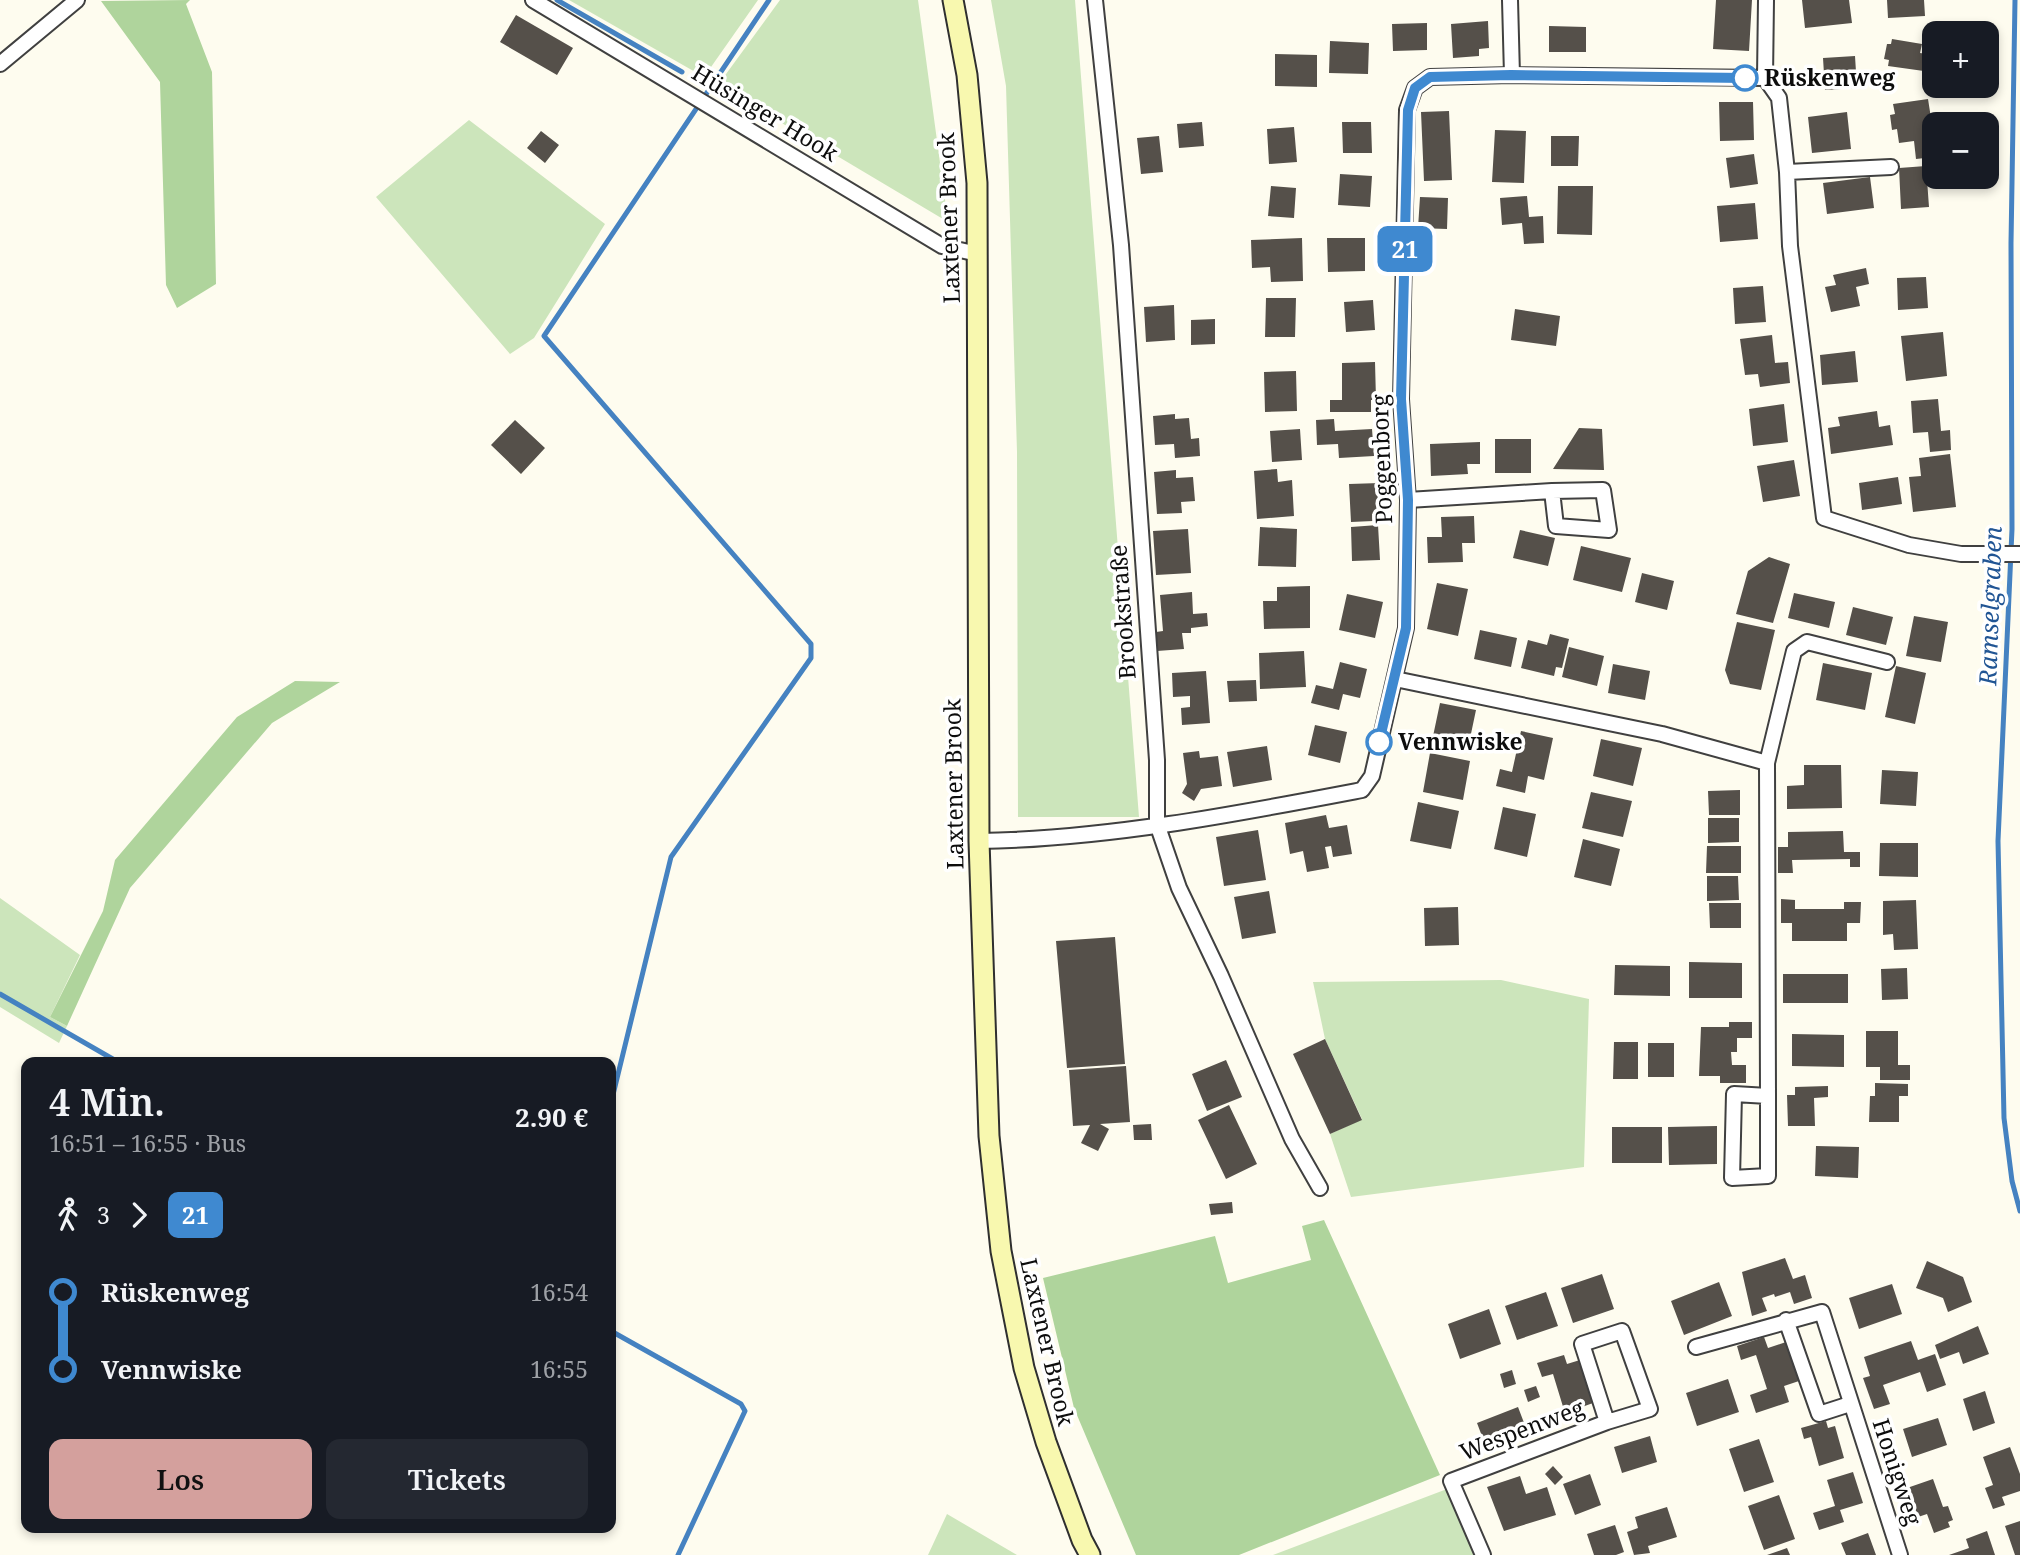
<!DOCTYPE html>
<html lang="de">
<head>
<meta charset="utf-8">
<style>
	:root { --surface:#171b24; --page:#242831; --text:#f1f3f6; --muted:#9ea1a6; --accent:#d4a09d }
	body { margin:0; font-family:"Noto Serif",serif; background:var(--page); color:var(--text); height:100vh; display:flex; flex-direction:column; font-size:26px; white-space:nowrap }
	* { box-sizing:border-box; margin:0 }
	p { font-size:23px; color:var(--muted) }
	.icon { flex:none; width:38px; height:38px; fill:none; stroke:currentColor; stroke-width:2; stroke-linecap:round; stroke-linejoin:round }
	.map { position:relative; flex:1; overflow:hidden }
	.side { position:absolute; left:21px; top:1057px; width:595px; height:476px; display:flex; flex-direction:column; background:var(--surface); border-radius:14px; box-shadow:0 4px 10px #0003 }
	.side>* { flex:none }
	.badge { padding:0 14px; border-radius:10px; font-size:24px; line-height:46px }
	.controls { position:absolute; left:1922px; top:21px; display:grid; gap:14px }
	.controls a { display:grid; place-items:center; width:77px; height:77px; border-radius:14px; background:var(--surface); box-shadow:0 4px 10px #0003; font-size:35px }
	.map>.badge { position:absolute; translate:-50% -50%; box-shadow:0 0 0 4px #fff }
	.legs { display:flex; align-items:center; gap:10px; height:77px; padding:0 28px; font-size:23px }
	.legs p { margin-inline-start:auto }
	.headline { display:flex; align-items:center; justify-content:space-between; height:119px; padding:0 28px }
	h1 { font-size:38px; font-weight:600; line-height:52px }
	.button { display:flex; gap:14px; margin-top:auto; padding:14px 28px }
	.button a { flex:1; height:80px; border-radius:14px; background:var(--accent); color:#111; font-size:28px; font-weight:600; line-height:80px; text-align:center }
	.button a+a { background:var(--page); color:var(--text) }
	ul { padding:0 28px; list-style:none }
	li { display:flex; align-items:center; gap:24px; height:77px; font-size:26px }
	li i { display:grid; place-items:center; width:10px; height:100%; margin:0 9px; background:currentColor }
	li i::after { content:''; width:18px; height:18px; margin:-9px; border:5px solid; border-radius:50%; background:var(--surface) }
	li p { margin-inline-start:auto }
	li:first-child i { background:linear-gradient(#0000 50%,currentColor 0) }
	li:last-child i { background:linear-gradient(currentColor 50%,#0000 0) }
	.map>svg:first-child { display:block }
	.green { fill:#cce5bb }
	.forest { fill:#afd49c }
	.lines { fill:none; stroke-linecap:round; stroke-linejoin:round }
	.stream { stroke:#4582c1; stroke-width:5 }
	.building { fill:#55504a }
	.street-casing { stroke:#404040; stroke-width:18 }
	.secondary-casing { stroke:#2f2f2f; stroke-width:23 }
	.street { stroke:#fff; stroke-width:14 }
	.secondary { stroke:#f8f8af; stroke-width:19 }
	.line-1-casing { stroke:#fff; stroke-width:16 }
	.line-1 { stroke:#3f89d0; stroke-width:10 }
	.stop-1-dot { fill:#fff; stroke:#3f89d0; stroke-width:3.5 }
	.labels { text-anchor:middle; stroke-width:7; stroke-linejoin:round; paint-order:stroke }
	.stop-label { font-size:23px; font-weight:bold; fill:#0d0d0d; stroke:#fff; text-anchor:start }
	.street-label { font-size:23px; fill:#0d0d0d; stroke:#fff }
	.water-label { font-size:24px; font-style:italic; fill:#215594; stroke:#fff }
</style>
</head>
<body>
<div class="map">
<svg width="2020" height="1555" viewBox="0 0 2020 1555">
	<rect width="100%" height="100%" fill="#fefcef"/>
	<path class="green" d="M569,0H758L704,77Z
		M780,0H918L948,222L718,85Z
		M991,0H1075L1139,817H1018L1017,452L1006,86Z
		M469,120L605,224L534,338L510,354L376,197Z
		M0,898L80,955L50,1017L67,1026L59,1043L0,1007Z
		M1501,980L1589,999L1584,1167L1351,1197L1330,1134L1362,1119L1325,1039L1313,982Z
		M1447,1489L1478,1555H1273Z
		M947,1514L1017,1555H928Z"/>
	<path class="forest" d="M190,0L186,4L212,72L216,284L177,308L166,285L160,82L101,1Z
		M295,681L340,682L272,723L130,888L67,1026L50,1017L103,911L115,860L237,717Z
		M1324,1220L1440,1475L1239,1555H1136L1074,1408L1043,1278L1215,1236L1228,1283L1311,1260L1302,1226Z"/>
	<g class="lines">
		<path class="stream" d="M557,0L682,72
			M2015,0L2011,243L2012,529L1998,841L2004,1118L2012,1181L2020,1211
			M0,994L118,1062
			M611,1103L671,857L811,658V644L544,336L769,0
			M611,1331L741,1404L745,1411L678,1555"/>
	</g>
	<path class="building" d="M1716,0H1752L1749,51L1713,49Z
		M1802,0H1849L1852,23L1805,28Z
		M1887,0H1924L1925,16L1888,18Z
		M516,15L573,48L557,75L500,42Z
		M1488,21L1489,48L1479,49V56L1453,58L1451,24Z
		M1427,23V50L1393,51L1392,24Z
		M1549,26L1586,27V52H1549Z
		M1892,39L1922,44L1920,53L1934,55L1931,72L1888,66L1889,60L1884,59L1887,44H1891Z
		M1330,41L1369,43L1368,74L1329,73Z
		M1275,54L1317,55V87L1275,86Z
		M1855,56L1857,88L1825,90L1823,58Z
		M1928,99L1934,137V157L1916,159L1914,141L1899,143L1897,129L1892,130L1890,115L1895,114L1893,104Z
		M1719,102H1753L1754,140L1720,141Z
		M1449,111L1452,180L1424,181L1421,112Z
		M1847,112L1851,149L1812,153L1808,117Z
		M1202,122L1204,146L1179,148L1177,124Z
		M1342,122H1371L1372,153H1343Z
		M1294,127L1297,162L1269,164L1267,129Z
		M1495,130L1526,131L1524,183L1492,182Z
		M541,131L559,145L545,163L527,148Z
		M1159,136L1163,172L1141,174L1137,138Z
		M1551,136H1579L1578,166H1551Z
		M1754,154L1758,184L1730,188L1726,158Z
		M1926,166L1929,207L1901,209L1899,168Z
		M1340,174L1372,176L1370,207L1338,205Z
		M1870,177L1874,208L1827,214L1823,183Z
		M1271,186L1296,188L1294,218L1268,216Z
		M1558,186H1593L1592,235L1557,234Z
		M1527,196L1529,217L1543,216L1544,243L1524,244L1522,223L1502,225L1500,198Z
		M1420,197L1448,198L1447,229L1418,228Z
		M1755,203L1758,239L1720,242L1717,206Z
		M1302,238L1303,281L1271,282L1270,267L1252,268L1251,240Z
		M1327,238H1365V271L1328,272Z
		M1866,268L1869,284L1856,287L1860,306L1831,312L1825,287L1836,285L1833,275Z
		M1926,277L1928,308L1898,310L1897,278Z
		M1763,286L1766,322L1735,324L1733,288Z
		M1266,298H1296L1295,337H1265Z
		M1373,300L1375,330L1346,332L1344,302Z
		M1174,305L1175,340L1146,342L1144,307Z
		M1515,309L1560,316L1556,346L1511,340Z
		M1215,319V344L1191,345V320Z
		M1943,332L1947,376L1906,381L1901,336Z
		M1772,335L1775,363L1788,362L1790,383L1760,387L1758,374L1745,375L1740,339Z
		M1855,351L1858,382L1822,385L1820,355Z
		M1375,362L1376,400H1371V412H1330V400H1342V363Z
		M1296,371L1297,411L1265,412L1264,372Z
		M1938,399L1941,431L1950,430L1951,450L1930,452L1928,432L1913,433L1911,401Z
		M1784,404L1788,442L1753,446L1749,409Z
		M1877,411L1879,427L1890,425L1893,445L1831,454L1828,428L1840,426L1838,417Z
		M1175,414V419L1189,418L1191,439L1199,438L1200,456L1175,458L1174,444L1155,445L1153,416Z
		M1334,419L1335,431L1372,429L1374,456L1339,458L1338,444L1317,445L1316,420Z
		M515,420L545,448L521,474L491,445Z
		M1579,428L1602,429L1604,470L1553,469Z
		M1300,429L1302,460L1272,462L1270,431Z
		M1495,439H1531V473H1495Z
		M1480,442V464H1467L1468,474L1431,476L1430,444Z
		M1950,454L1956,507L1913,512L1909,477L1921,476L1919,458Z
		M1794,460L1800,496L1763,502L1757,466Z
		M1277,469L1278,482L1292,480L1294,516L1257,519L1254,471Z
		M1176,470V478L1193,477L1195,501L1181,502L1182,513L1157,514L1154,472Z
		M1898,477L1902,504L1862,510L1859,483Z
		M1380,483L1381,513L1372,514L1373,521L1351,522L1349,484Z
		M1474,516L1475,543H1462L1463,562L1428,563L1427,537H1442L1441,517Z
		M1378,525L1380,560L1352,561L1351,527Z
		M1260,527L1297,529L1296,567L1258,566Z
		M1188,529L1191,573L1156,575L1153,531Z
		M1520,530L1555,538L1548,566L1513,558Z
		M1581,546L1631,558L1622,592L1573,580Z
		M1769,557L1790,564L1773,623L1736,614L1748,571Z
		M1642,573L1674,581L1667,610L1635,602Z
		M1437,583L1468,589L1458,636L1427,629Z
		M1310,586V628L1264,629L1263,601H1277V587Z
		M1192,592L1193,614L1207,613L1208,626L1191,628V633H1182L1184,649L1157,651L1156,632L1163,631L1160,595Z
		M1794,593L1835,602L1829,628L1788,618Z
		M1347,594L1383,602L1375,638L1339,630Z
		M1853,607L1893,617L1886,645L1846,635Z
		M1914,616L1948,622L1941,662L1906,656Z
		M1737,622L1775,630L1761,690L1730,684L1725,670Z
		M1480,630L1517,638L1511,667L1474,659Z
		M1550,634L1569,639L1562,668L1556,667L1554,676L1521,668L1528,640L1547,645Z
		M1569,647L1604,656L1597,686L1562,677Z
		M1304,651L1306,687L1260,689L1259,653Z
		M1340,662L1367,669L1360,698L1343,694L1339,710L1311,703L1316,685L1333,689Z
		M1823,663L1872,673L1865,710L1816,700Z
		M1613,664L1650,671L1645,700L1608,693Z
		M1896,666L1926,673L1915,724L1885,717Z
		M1206,671L1210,723L1182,725L1181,708L1190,707V696L1173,697L1172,673Z
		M1256,680L1257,701L1229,702L1227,681Z
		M1440,703L1476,710L1468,748L1432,741Z
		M1315,725L1347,732L1340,763L1308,755Z
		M1521,731L1553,738L1544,780L1528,776L1525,793L1496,786L1500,769L1512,772Z
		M1601,739L1642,748L1633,786L1593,776Z
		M1267,746L1272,780L1233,787L1227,752Z
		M1199,751L1200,758L1218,756L1222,786L1201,789L1194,801L1182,793L1187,784L1183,753Z
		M1430,753L1470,761L1463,800L1423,792Z
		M1804,765H1841L1842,808L1787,809V786L1804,785Z
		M1882,770L1918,772L1916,806L1880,804Z
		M1740,790V815H1709L1708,791Z
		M1591,792L1632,801L1623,837L1582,828Z
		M1418,802L1459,811L1451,849L1410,841Z
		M1503,807L1536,814L1527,857L1494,849Z
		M1326,815L1329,828L1347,825L1352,854L1333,857L1331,846L1325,847L1329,868L1307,872L1303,851L1290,854L1285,823Z
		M1708,818H1739V842L1708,843Z
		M1258,830L1266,880L1224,886L1216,837Z
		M1843,831L1844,852H1860V867H1850V859L1792,860L1793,873H1778V847H1788V832Z
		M1583,839L1620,849L1611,886L1574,877Z
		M1880,843H1918V877L1879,876Z
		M1707,846H1741V873H1706Z
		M1707,876H1738L1739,900L1707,901Z
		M1269,891L1276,933L1242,939L1234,897Z
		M1781,899L1795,900V909H1844V902H1861L1860,923H1847V941H1792V923H1781Z
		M1916,900L1918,949L1894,950L1893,934L1883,935V901Z
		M1709,903H1741V928H1710Z
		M1458,907L1459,945L1425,946L1424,908Z
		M1115,937L1125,1064L1067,1068L1056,941Z
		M1689,962L1742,963V998H1689Z
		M1615,965L1670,966V996L1614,995Z
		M1907,968L1908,999L1882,1000L1881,969Z
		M1783,974H1848V1003H1783Z
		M1729,1022H1752V1038H1737V1052H1731L1732,1065H1746V1083H1720V1076H1699L1701,1027H1729Z
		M1866,1031H1898V1065H1910V1080H1880V1067H1866Z
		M1792,1034L1844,1035V1067L1792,1066Z
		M1325,1039L1362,1120L1330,1134L1293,1054Z
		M1614,1042H1638V1079H1613Z
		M1648,1043H1674V1077H1648Z
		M1226,1060L1242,1097L1207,1111L1192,1074Z
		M1126,1066L1130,1122L1100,1124L1109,1129L1098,1151L1081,1143L1090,1125L1073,1126L1069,1070Z
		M1875,1083L1908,1084V1096H1899V1122H1869L1870,1096H1875Z
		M1828,1086V1097L1814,1098L1815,1126H1788L1787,1095H1795V1087Z
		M1229,1105L1257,1164L1226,1179L1198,1120Z
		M1151,1124L1152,1140H1134L1133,1125Z
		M1717,1126V1164L1669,1165L1668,1127Z
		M1612,1127H1662V1163H1612Z
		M1816,1146L1859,1147L1858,1178L1815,1176Z
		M1232,1202L1233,1213L1211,1215L1209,1204Z
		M1785,1258L1793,1279L1805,1275L1812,1298L1794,1304L1790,1292L1775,1297L1774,1294L1762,1298L1767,1311L1752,1316L1742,1272Z
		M1927,1261L1963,1277L1972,1302L1948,1312L1943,1298L1916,1288Z
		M1602,1274L1614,1309L1573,1323L1561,1288Z
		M1719,1282L1732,1316L1684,1335L1671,1301Z
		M1892,1284L1902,1314L1859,1329L1849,1298Z
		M1546,1292L1558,1326L1517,1340L1505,1306Z
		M1489,1309L1501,1344L1460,1359L1448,1324Z
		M1978,1326L1989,1354L1963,1364L1959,1352L1940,1359L1935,1345Z
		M1764,1337L1768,1348L1786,1342L1799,1381L1784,1386L1789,1402L1756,1413L1750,1395L1767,1389L1756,1355L1741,1360L1737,1346Z
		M1911,1341L1918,1360L1935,1354L1946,1385L1927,1392L1920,1372L1883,1385L1890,1404L1874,1409L1863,1378L1870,1376L1864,1357Z
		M1564,1355L1567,1364L1580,1360L1593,1403L1582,1407L1585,1418L1568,1423L1553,1374L1542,1377L1537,1363Z
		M1512,1370L1516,1384L1504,1388L1500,1374Z
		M1728,1379L1739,1412L1697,1426L1686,1393Z
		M1536,1386L1540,1397L1528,1402L1524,1390Z
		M1985,1391L1995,1423L1973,1431L1963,1399Z
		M1518,1407L1529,1436L1488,1452L1477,1423Z
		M1938,1418L1947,1445L1912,1457L1903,1429Z
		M1826,1421L1828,1428L1835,1426L1844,1458L1819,1466L1811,1437L1804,1439L1801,1428Z
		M1650,1436L1657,1462L1622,1473L1614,1447Z
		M1759,1439L1774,1482L1744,1492L1729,1449Z
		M2010,1447L2020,1474V1491L2002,1497L2005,1505L1993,1509L1985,1488L1993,1485L1983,1457Z
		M1553,1466L1563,1477L1555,1485L1545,1474Z
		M1853,1472L1863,1503L1840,1510L1844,1522L1819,1530L1813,1513L1835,1506L1827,1480Z
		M1590,1474L1601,1505L1575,1515L1563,1484Z
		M1520,1476L1526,1494L1547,1487L1556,1515L1504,1531L1487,1487Z
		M1933,1479L1943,1507L1948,1506L1953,1520L1948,1522L1950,1527L1934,1533L1927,1514L1918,1517L1907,1488Z
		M1779,1495L1795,1539L1764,1550L1748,1506Z
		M1667,1507L1677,1537L1648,1546L1650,1553L1634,1555L1627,1532L1638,1528L1635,1517Z
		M2020,1521V1555H2015L2005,1526Z
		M1615,1525L1624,1552L1616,1555H1594L1587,1534Z
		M1987,1531L1995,1555H1949L1969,1548L1966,1539Z
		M1868,1533L1876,1555H1846L1841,1543Z
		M1787,1548L1790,1555H1767Z"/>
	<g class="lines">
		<g class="street-casing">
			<path id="street" d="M533,0L942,246L978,254
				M1095,0L1121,245L1157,760V824L1179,888L1221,976L1292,1139L1320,1188
				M1510,0L1512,75
				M1766,0L1765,78L1779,98L1787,172L1790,246L1824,518L1909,545L1961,554H2020
				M0,64L77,0
				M1787,172L1891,167
				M1408,500L1552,491L1556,526L1609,530L1603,490L1552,491
				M1395,679L1662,734L1767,763L1768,1096L1734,1094L1732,1178L1768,1176V1096
				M1767,763L1794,651L1807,642L1887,662
				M979,841C1107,839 1236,814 1362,790L1372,776L1406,628L1408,500L1401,399L1407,110L1415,88L1430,77L1512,75L1765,78
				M1786,1320L1819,1414L1850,1404
				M1696,1347L1822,1312L1900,1555
				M1483,1555L1451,1481L1607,1422L1650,1409L1622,1331L1582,1344L1607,1422"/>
		</g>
		<g class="secondary-casing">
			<path id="secondary" d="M953,0L967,75L977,183L979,841L989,1136L1001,1251L1024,1368L1046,1442L1082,1540L1090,1555"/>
		</g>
		<use href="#street" class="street"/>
		<use href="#secondary" class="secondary"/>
	</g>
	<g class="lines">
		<g class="line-1-casing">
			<path id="line-1" d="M1379,742L1406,628L1408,500L1401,399L1408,110L1415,88L1430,77L1511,75L1745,78"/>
		</g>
		<use href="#line-1" class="line-1"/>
	</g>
	<g class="stop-1-dot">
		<circle cx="1745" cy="78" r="12"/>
		<circle cx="1379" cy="742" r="12"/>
	</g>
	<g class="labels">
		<g class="stop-label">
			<text x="1764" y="86">Rüskenweg</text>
			<text x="1398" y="750">Vennwiske</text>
		</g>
		<g class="street-label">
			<text transform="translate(765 113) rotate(31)" y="8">Hüsinger Hook</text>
			<text transform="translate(949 218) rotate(-92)" y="8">Laxtener Brook</text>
			<text transform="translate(1382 459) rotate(-92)" y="8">Poggenborg</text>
			<text transform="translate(1123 612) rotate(-94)" y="8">Brookstraße</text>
			<text transform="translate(954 784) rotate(-91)" y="8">Laxtener Brook</text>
			<text transform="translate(1047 1342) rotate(77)" y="8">Laxtener Brook</text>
			<text transform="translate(1522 1430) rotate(-21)" y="8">Wespenweg</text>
			<text transform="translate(1897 1472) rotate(72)" y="8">Honigweg</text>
		</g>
		<g class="water-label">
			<text transform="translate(1991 606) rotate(-88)" y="8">Ramselgraben</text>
		</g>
	</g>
</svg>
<div class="controls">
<a>+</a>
<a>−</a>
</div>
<b class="badge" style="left:1405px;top:249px;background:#3f89d0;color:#fff">21</b>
<section class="side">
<div class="headline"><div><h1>4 Min.</h1><p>16:51 – 16:55 · Bus</p></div><b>2.90 €</b></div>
<div class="legs"><svg class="icon" aria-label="walk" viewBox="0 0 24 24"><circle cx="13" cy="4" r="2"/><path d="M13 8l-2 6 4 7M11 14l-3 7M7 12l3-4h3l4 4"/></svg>3<svg class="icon" aria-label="forward" viewBox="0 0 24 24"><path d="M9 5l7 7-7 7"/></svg><b class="badge" style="background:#3f89d0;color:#fff">21</b></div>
<ul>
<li><i style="color:#3f89d0"></i><b>Rüskenweg</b><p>16:54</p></li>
<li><i style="color:#3f89d0"></i><b>Vennwiske</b><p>16:55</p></li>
</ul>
<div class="button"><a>Los</a><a>Tickets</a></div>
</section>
</div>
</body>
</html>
